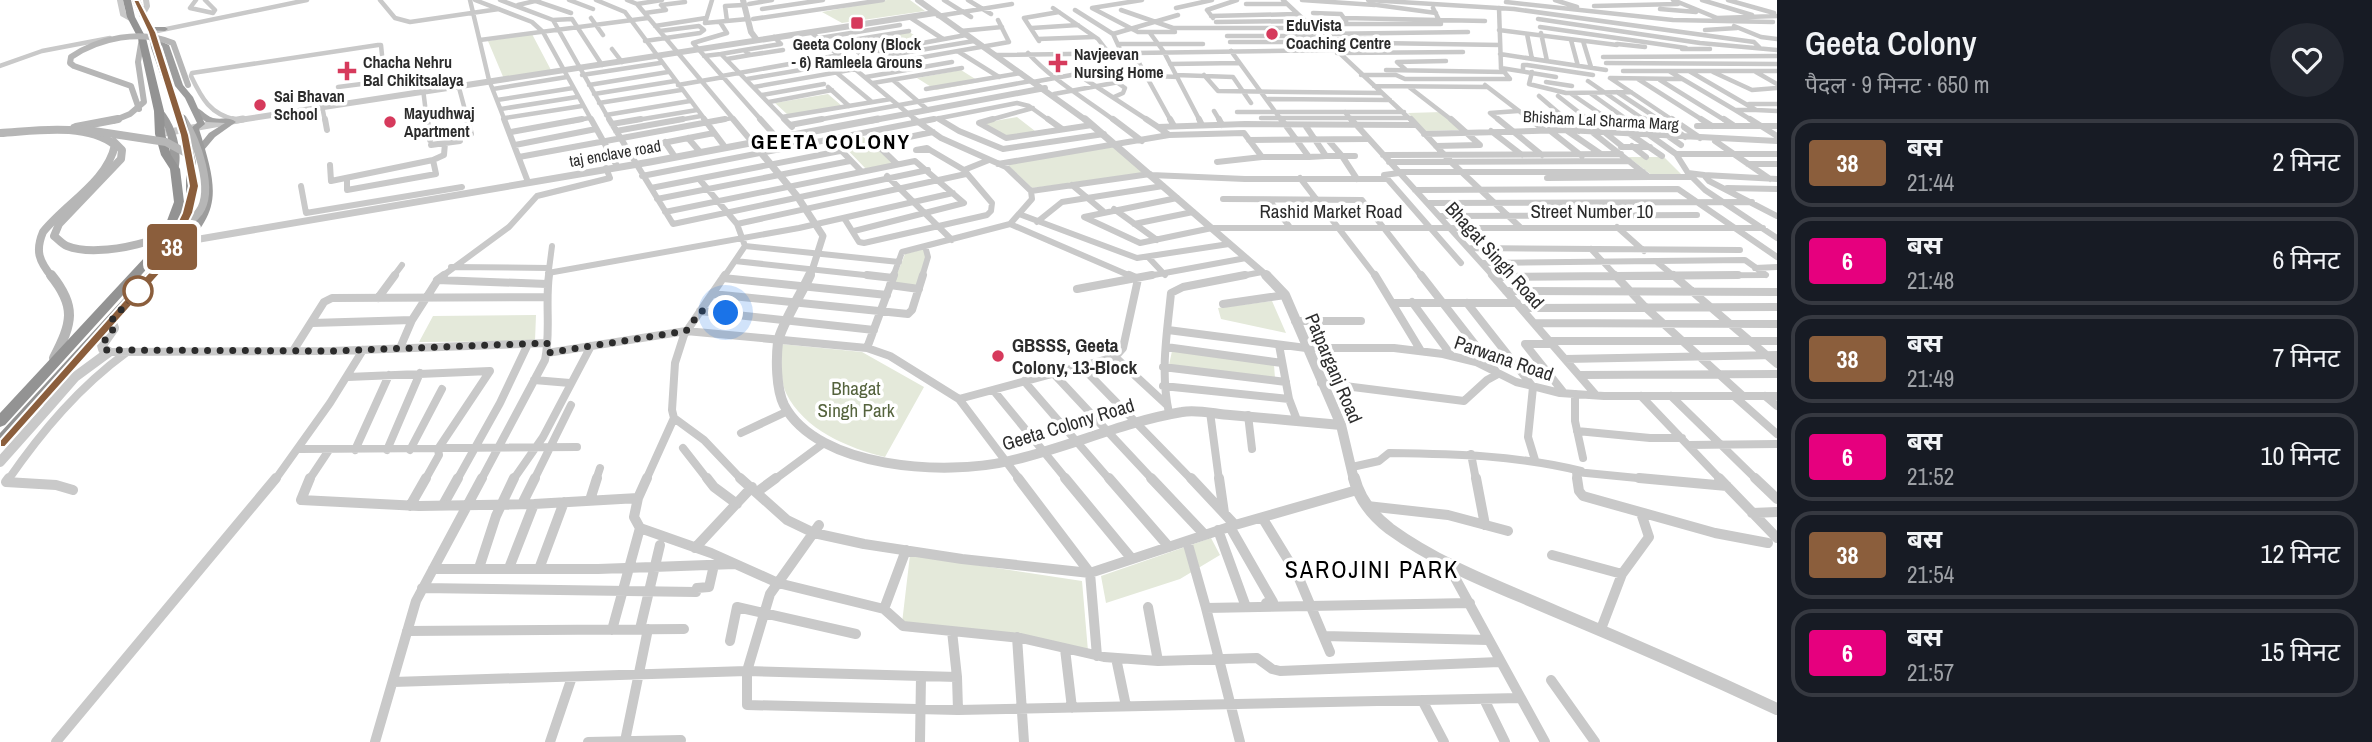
<!DOCTYPE html>
<html lang="hi">
<head>
<meta charset="utf-8">
<style>
	:root { --surface:#171b24; --page:#242831; --text:#f1f3f6; --muted:#9ea1a6; --line:#363941 }
	body { margin:0; font-family:"Archivo Narrow","Noto Sans Devanagari",sans-serif; background:var(--page); color:var(--text); height:100vh; display:flex; flex-direction:column; font-size:26px; white-space:nowrap }
	* { box-sizing:border-box; margin:0 }
	p { font-size:23px; color:var(--muted) }
	.icon { flex:none; width:38px; height:38px; fill:none; stroke:currentColor; stroke-width:2; stroke-linecap:round; stroke-linejoin:round }
	.map { position:relative; flex:1; overflow:hidden }
	.details { display:flex; flex-direction:column; background:var(--surface); width:595px }
	.details>* { flex:none }
	.badge { padding:0 14px; border-radius:5px; font-size:24px; line-height:46px }
	.you { position:absolute; width:35px; height:35px; margin:-18px; border:5px solid #fff; border-radius:50%; background:#1a73e8; box-shadow:0 0 0 10px #1a73e833 }
	.map>.badge { position:absolute; translate:-50% -50%; box-shadow:0 0 0 4px #fff }
	.round { display:grid; place-items:center; flex:none; width:74px; height:74px; border-radius:37px; background:var(--page) }
	.headline { display:flex; align-items:center; justify-content:space-between; height:119px; padding:0 28px }
	h1 { font-size:33px; font-weight:600; line-height:52px }
	ul { padding:0; list-style:none }
	li { display:flex; align-items:center; gap:21px; height:88px; margin:0 14px 10px; padding:0 14px; border:4px solid var(--line); border-radius:21px }
	li div { flex:1 }
	li b { display:block; font-size:26px }
	li em { font-style:normal }
	li .badge { min-width:77px; font-weight:700; text-align:center }
	main { display:flex; flex:1; min-height:0 }
	.map>svg:first-child { display:block }
	.green { fill:#e4e9da }
	.lines { fill:none; stroke-linecap:round; stroke-linejoin:round }
	.minor-far3 { stroke:#c9c9c9; stroke-width:4.5 }
	.minor-far2 { stroke:#c9c9c9; stroke-width:6 }
	.minor-far1 { stroke:#c9c9c9; stroke-width:8 }
	.minor { stroke:#c9c9c9; stroke-width:10 }
	.tertiary-far3 { stroke:#c9c9c9; stroke-width:6 }
	.tertiary-far2 { stroke:#c9c9c9; stroke-width:7 }
	.tertiary-far1 { stroke:#c9c9c9; stroke-width:10 }
	.tertiary { stroke:#c9c9c9; stroke-width:12 }
	.secondary-far2 { stroke:#b6b6b6; stroke-width:6 }
	.secondary-far1 { stroke:#b6b6b6; stroke-width:8 }
	.secondary { stroke:#b6b6b6; stroke-width:10 }
	.primary { fill:#a4a4a4; fill-rule:evenodd }
	.trunk { fill:#9c9c9c; fill-rule:evenodd }
	.motorway { fill:#939393; fill-rule:evenodd }
	.secondary-bridge-far1 { stroke:#b6b6b6; stroke-width:6 }
	.secondary-bridge { stroke:#b6b6b6; stroke-width:8 }
	.motorway-bridge-far1 { stroke:#939393; stroke-width:8 }
	.motorway-bridge { stroke:#939393; stroke-width:10 }
	.line { fill:#8b5e3c; stroke:#fff; stroke-width:2 }
	.walk { stroke:#2c2c2c; stroke-width:7; stroke-dasharray:0 12.6 }
	.poi-dot { fill:#d63a5c; stroke:#fff; stroke-width:2.5 }
	.stop-dot { fill:#fff; stroke:#8b5e3c; stroke-width:3.5 }
	.labels { text-anchor:middle; stroke-width:7; stroke-linejoin:round; paint-order:stroke }
	.far-poi-label { font-size:16px; font-weight:bold; fill:#2c2c2c; stroke:#fff; text-anchor:start }
	.far-street-label { font-size:16px; fill:#2c2c2c; stroke:#fff }
	.street-label { font-size:19px; fill:#2c2c2c; stroke:#fff }
	.poi-label { font-size:19px; font-weight:bold; fill:#2c2c2c; stroke:#fff; text-anchor:start }
	.park-label { font-size:19px; fill:#55633d; stroke:#fff }
	.far-district-label { font-size:21px; font-weight:bold; letter-spacing:2px; fill:#000; stroke:#fff }
	.near-neighbourhood-label { font-size:24px; letter-spacing:2px; fill:#000; stroke:#fff }
</style>
</head>
<body>
<main>
<div class="map">
<svg width="1777" height="742" viewBox="0 0 1777 742">
	<rect width="100%" height="100%" fill="#fff"/>
	<path class="green" d="M887,0H910L925,11L842,23L822,12Z
		M909,32L926,42L882,50L866,39Z
		M532,34L552,72L504,79L488,41Z
		M961,70L980,82L936,90L917,78Z
		M828,94L842,106L788,115L775,103Z
		M1442,112L1462,130L1425,131L1408,113Z
		M1017,117L1035,131L1008,137L983,123Z
		M861,135L894,164L866,169L838,140Z
		M1113,147L1145,174L1032,188L1007,164Z
		M1628,157H1664L1687,180L1657,179Z
		M924,249L927,257L916,287L893,284L905,254Z
		M1272,301L1286,333L1221,319L1218,308Z
		M536,315L535,341L419,342L433,316Z
		M781,344L862,352L924,387L885,457C848,448 804,430 786,393C780,381 782,359 781,344Z
		M1172,351L1274,365L1275,378L1169,365Z
		M1211,538L1220,555L1180,579L1106,603L1101,576Z
		M910,555L1082,581L1088,651L1001,636L902,623Z"/>
	<g class="lines">
		<path class="minor-far3" d="M196,0L190,8L213,13
			M205,0L215,10L213,13
			M380,0L395,18L410,22L499,9
			M470,0L489,80L505,121
			M475,0L532,22L543,32L592,121
			M500,0L553,20L610,121
			M569,0L593,9
			M596,0L625,12L706,121
			M627,0L637,4L735,121
			M712,0L705,23L748,19
			M944,0L971,17
			M968,0L991,14
			M1142,0L1092,8L1138,32H1175
			M1283,0L1412,121
			M1302,0L1375,5
			M1368,0L1514,9L1754,42L1760,48
			M1555,0L1577,7
			M1673,0L1722,20
			M1702,0L1752,15
			M1728,0L1774,13
			M536,1L571,13
			M1506,2L1673,20L1773,22
			M637,4L662,0
			M749,4L772,0
			M1246,4H1286
			M518,5L539,0
			M1377,5L1436,13
			M1594,6L1678,4
			M1053,8L1098,39L1108,52
			M1176,8L1212,0
			M1499,8L1501,68L1556,77
			M762,9L823,0
			M1660,9L1696,12
			M1075,10L1113,34L1120,49
			M1121,10L1173,28H1312
			M645,13L666,10L661,5L685,2
			M1313,13L1341,14L1346,21
			M938,16L1012,4
			M1211,16L1297,14
			M591,18L603,35
			M911,18L943,39
			M1213,18L1207,10L1237,0
			M1344,18L1485,21
			M1718,18L1777,16
			M753,19L883,0
			M1538,19L1700,43L1777,50
			M553,20L572,19L602,65
			M727,21L725,6L743,5
			M720,22L727,33L693,43L762,121
			M1216,22L1305,21
			M1308,24H1441L1433,8
			M655,26L706,18
			M1734,26L1761,37L1777,39
			M1540,27L1686,48
			M1032,28L1078,25
			M1499,30L1617,45
			M1705,30L1737,28
			M961,31L1002,27
			M152,32L307,0
			M812,33L917,121
			M1150,33L1164,52L1200,121
			M1541,33L1547,61
			M1113,34L1178,15
			M1318,34L1468,32
			M1527,34L1532,59
			M1227,36H1320
			M820,38L900,25
			M1038,39L1094,37
			M1323,39H1380
			M480,40L648,18
			M1571,40L1578,66
			M645,41L700,33L704,30L699,26L660,31
			M1039,41L1024,18L1059,12
			M1583,41L1591,67
			M846,42L875,66
			M1230,42H1326
			M827,44L909,31
			M1118,44H1203
			M1617,44L1645,47
			M1330,46H1373L1378,43L1500,45
			M612,49L622,62
			M1682,49H1710
			M744,50L781,44L774,37
			M879,51L966,35
			M1231,51L1282,121
			M959,52L999,77
			M1097,52L1108,76L1125,88L1123,93L1114,97
			M1133,52L1171,121
			M1028,53C1052,80 1086,99 1115,121
			M1337,53L1463,52
			M721,54L744,50L750,55L727,59
			M1500,54L1606,70
			M750,55L783,50
			M995,55L1334,50
			M704,56L721,54L786,121
			M885,56L974,41
			M1603,57L1777,56
			M1606,63L1777,64
			M1170,64L1239,63
			M0,66L42,51L110,38
			M1386,70L1504,72
			M1406,70L1397,62L1446,61
			M1523,71V65H1527L1593,75
			M1623,71H1777
			M1669,71L1735,110H1756L1689,71
			M1074,72L1149,121
			M1532,72L1529,84L1566,93L1631,92
			M1713,72L1752,90L1777,88
			M1756,72L1777,84
			M837,73L872,102
			M1107,74L1178,77
			M582,75L660,63
			M1176,75L1233,77L1251,103
			M1204,75L1218,91L1382,93
			M1361,75H1396L1405,79H1510L1501,68
			M722,76L840,55
			M866,77L952,62
			M747,79L848,62
			M1638,79L1704,121
			M893,80L928,110
			M1660,80L1726,121
			M1588,81L1646,121
			M1033,82L1077,74
			M1546,82L1572,86
			M873,83L962,68
			M458,84L468,121
			M589,85L668,72
			M678,85L724,77
			M1485,85L1532,121
			M1374,86L1487,87
			M338,87L385,81
			M754,87L1009,42L998,20
			M828,87L849,106
			M1409,87L1453,121
			M423,89L427,121
			M493,89L567,77
			M926,89L1021,73
			M1617,92L1661,121
			M1570,93L1611,121
			M1590,93L1629,121
			M594,94L675,81
			M1054,94L1119,82
			M762,95L824,84
			M1539,96L1568,121
			M1558,96L1590,121
			M1268,99L1390,100
			M497,100L573,88
			M769,102L832,90
			M599,103L681,90
			M1749,104H1777
			M322,106L325,121
			M501,109L577,97
			M1735,110L1753,121
			M1756,110L1777,111
			M1214,111L1220,121
			M1237,112H1404
			M1345,112L1352,121
			M606,115L690,101
			M782,117L891,99
			M505,118L582,106
			M1261,118H1409
			M939,119L942,121
			M236,120C210,114 202,99 191,76L192,73L378,45H381L382,55
			M573,121L589,118
			M631,121L697,110
			M673,121L701,116
			M716,121L732,118
			M812,121L1031,81
			M925,121L1017,103L1029,106L1050,121
			M986,121L1033,108
			M1500,121L1490,113L1518,111
			M1674,121L1610,78L1681,79"/>
		<path class="minor-far2" d="M233,119L236,120
			M325,119L327,130
			M427,119L430,140
			M467,119L471,134
			M504,119L528,182
			M591,119L617,166
			M609,119L673,224L928,170
			M704,119L725,147
			M733,119L753,143
			M760,119L777,138
			M784,119L792,127
			M914,119L941,138L1006,167L1031,191
			M939,119L959,131L1003,149L1104,134
			M993,119L979,123L1006,138L1092,125
			M1048,119L1062,129
			M1113,119L1142,141
			M1146,119L1158,127
			M1170,119L1174,126
			M1199,119L1202,125
			M1219,119L1222,125
			M1351,119L1494,277
			M1411,119L1451,162L1520,227
			M1498,119L1542,155
			M1530,119L1544,130
			M1566,119L1579,131
			M1588,119L1623,147
			M1608,119L1662,156
			M1627,119L1676,154L1688,173L1704,175L1709,181L1777,216
			M1644,119L1681,145
			M1658,119L1685,137
			M1672,119L1700,138
			M1701,119L1712,126
			M1724,119L1733,125
			M1750,119L1777,136
			M612,124L641,119
			M790,125L822,119
			M1305,125L1326,156L1309,157
			M1697,126H1777
			M1549,130L1582,156
			M1566,130L1601,154
			M616,131L683,119
			M1491,131L1522,155
			M511,132L582,119
			M1592,132L1649,177H1690
			M1424,134L1566,130L1777,141
			M1169,135L1244,133L1262,157L1217,162
			M688,138L700,152
			M831,140L861,171
			M1249,140L1367,139
			M1715,141L1770,179
			M665,142L675,157
			M874,142L897,164
			M445,143L460,141
			M875,144L933,132
			M431,145L445,143L444,155L433,160
			M515,145L596,129
			M1436,146L1480,145L1451,119
			M1632,146L1646,157
			M1621,147H1650
			M927,148L930,150H916Z
			M627,150L714,133
			M930,150L964,170
			M1676,154H1777
			M1383,155L1621,154
			M1326,156H1342L1328,140
			M1355,156H1342L1357,179
			M519,157L725,119
			M1262,157H1309L1281,119
			M1389,162L1629,161
			M998,164L1169,135L1158,127L1245,124L1416,125
			M1748,164H1777
			M330,165L331,181L433,160L436,174L347,190V178
			M1398,172H1643
			M1399,173L1384,175L1461,263
			M1688,173L1705,190L1777,238
			M1151,175L1245,179H1386
			M1704,175L1777,179
			M642,176L934,119
			M887,176L952,240
			M1300,178L1376,277
			M1547,178L1650,177
			M700,180L737,224L745,246L724,277
			M1072,185L1103,211
			M301,186L306,213L462,187
			M651,188L840,151
			M1727,188L1777,189
			M1415,190L1678,189L1777,257
			M1031,191L1150,174
			M1177,198L1084,217L1140,243L1212,228H1763
			M657,199L850,161
			M1223,199L1362,200L1422,277
			M1269,200L1289,226
			M1428,203L1752,202
			M1114,209L1157,240
			M665,212L915,161L964,203L854,231
			M1019,214L1137,258L1229,244
			M1331,216H1374
			M1440,216L1697,215
			M844,218L859,242L864,243L987,215L991,211L992,203L964,170L989,160
			M1037,222L1062,202L1163,186
			M737,224L966,174
			M1010,224L1133,277
			M1134,224L1193,212
			M1617,227L1644,251
			M745,246L899,262
			M1469,248L1740,250
			M1591,249L1617,277
			M1149,258L1165,275
			M735,261L883,277
			M1657,262L1675,277
			M1482,263L1745,260L1766,275
			M451,267L549,268
			M1755,268L1777,267
			M548,273L799,228L953,193
			M393,277L402,265
			M441,277L509,227L537,196L610,178L606,168
			M548,277L552,246
			M893,277L902,252L1010,224L1032,199L1031,191
			M922,277L928,257L925,246
			M1143,277L1246,258
			M1236,277L1262,272
			M1501,277L1764,275"/>
		<path class="minor-far1" d="M444,275L437,280L547,284
			M725,275L684,335L675,363L672,410L674,418L704,440L742,480
			M867,275L893,278
			M1375,275L1421,351
			M1492,275L1596,395
			M1615,275L1645,307L1743,396
			M1673,275L1777,364
			M1494,277L1738,275
			M723,278L887,295
			M890,285L919,289
			M1077,289L1152,275
			M1506,291L1777,292
			M712,294L908,314L912,310L923,275
			M378,298L395,275
			M1412,302L1451,355
			M1394,303H1517
			M1467,303L1533,387L1528,437L1535,460
			M1223,304L1285,295
			M1522,308L1777,307
			M700,311L874,330
			M1295,321H1361
			M312,323L412,320
			M1534,323L1777,324
			M1168,330L1306,348H1394L1443,354L1476,362L1516,382L1560,393L1604,396H1777
			M1550,341H1777
			M1552,344H1525L1564,393
			M1279,345L1289,399L1297,420
			M1166,347L1282,363
			M400,348L412,320L437,281
			M867,348L894,275
			M293,351L324,302L332,298L546,297
			M109,352L332,351L547,343
			M547,353L686,331L867,348L890,356L959,399L1020,480
			M1115,357L1167,405
			M1565,359L1777,355
			M1081,366L1192,480
			M1163,367L1286,382
			M1053,373L1153,480
			M1580,375L1777,374
			M348,377L490,371L438,449L439,455L425,480
			M534,380L570,383
			M1024,381L1110,480
			M1321,383L1464,401L1487,380L1498,374L1421,275
			M1163,386L1289,399
			M994,391L1067,480
			M1575,394V421L1583,458
			M1641,396L1721,480
			M1671,396L1757,480
			M1734,396L1777,434
			M1765,396L1777,406
			M959,399L1115,357L1123,348L1138,279L1129,275
			M1210,412L1219,480
			M1169,413C1160,372 1167,334 1171,293L1183,287L1245,275
			M1248,415L1252,449
			M1577,431L1650,438H1682
			M741,433L788,411
			M1688,445L1777,444
			M683,448L708,480
			M300,449L577,447
			M355,450L389,375
			M387,450L420,373
			M410,450L442,389
			M1471,454L1476,480
			M1352,467L1379,461L1389,453C1456,454 1515,455 1581,471
			M8,480C42,431 79,387 127,352
			M275,480L330,403L363,350
			M309,480L329,450
			M457,480L500,403L528,344
			M481,480L545,360C551,333 545,303 549,275
			M513,480L543,437L591,346
			M534,480L571,405
			M596,480L600,468
			M646,480L674,418
			M774,480L824,443
			M1577,480L1576,472L1658,480"/>
		<path class="minor" d="M9,478L6,482L56,485L73,490
			M310,478L301,500L419,506L534,504L638,498
			M647,478L638,498L634,517L640,528L711,553L778,583L884,609L903,626L1021,638L1104,657L1158,661L1257,658L1272,669L1280,671L1499,662
			M707,478L714,487L737,504
			M740,478L787,520L814,533L864,544L962,559L1090,573L1235,525L1357,490
			M1018,478L1090,573L1097,656
			M1065,478L1132,559
			M1109,478L1169,547
			M1151,478L1205,535
			M1191,478L1235,525
			M1219,478L1224,513
			M1476,478L1485,525
			M1577,478L1579,491L1583,496L1715,533L1768,543
			M1639,478L1727,486
			M1719,478L1777,538
			M1755,478L1777,499
			M757,492L776,478
			M590,500L597,478
			M522,504L535,478
			M443,505L458,478
			M410,506L426,478
			M1367,506L1448,515L1508,531
			M1752,513L1777,512
			M1263,519L1298,576L1330,652
			M819,525L770,594L747,671V705L958,710L1520,698
			M1230,527L1273,602L1266,603
			M1218,530L1246,607
			M1187,541L1206,608
			M695,548L752,487
			M1552,555L1622,574
			M1448,565L1545,742
			M479,568L496,516L514,478
			M509,568L534,504
			M433,569H598L735,564
			M539,569L564,502
			M422,588L696,592L697,588L709,587L714,565
			M1148,607L1158,661
			M884,609L906,550
			M640,629L660,545
			M1601,629L1622,574L1649,537L1641,513
			M612,630L640,528
			M407,631L684,629
			M952,631L957,677
			M1324,636L1488,640
			M1017,637L1024,742
			M730,641L737,607L856,634
			M1065,649L1072,708
			M1116,658L1126,706
			M1551,680L1595,742
			M393,682L747,671L957,677L958,710
			M1484,699L1505,742
			M1422,700L1444,742
			M625,741L648,629
			M56,742L276,478
			M375,742L416,601L482,478
			M550,742L572,677
			M588,742L681,740
			M920,742L921,676
			M1240,742L1206,608L1470,603"/>
		<path class="tertiary-far3" d="M120,0L123,14L132,19
			M743,0L751,32L757,40
			M918,0L1087,121
			M142,15L147,6L146,0
			M233,121L935,13
			M869,121L1045,88"/>
		<path class="tertiary-far2" d="M1085,119L1268,277
			M164,133L243,119
			M753,143L797,196L823,236L810,277
			M188,241L650,162L878,119"/>
		<path class="tertiary-far1" d="M810,275C803,291 780,327 778,342C776,359 776,389 784,405C818,469 946,476 1009,461C1067,448 1122,422 1182,412C1197,409 1215,414 1230,415C1267,418 1304,422 1341,425
			M1266,275L1285,295L1341,425L1354,480
			M48,408L75,377L109,352L103,349L102,345L114,328L111,321
			M0,462L48,408L49,401"/>
		<path class="tertiary" d="M1354,478C1359,498 1373,516 1390,529C1441,566 1500,587 1557,612C1631,643 1704,675 1777,709"/>
		<path class="secondary-far2" d="M113,121L130,114L144,102L138,62L142,38"/>
		<path class="secondary-far1" d="M76,127L118,119
			M0,133C35,131 85,122 115,145C107,182 66,203 43,232C35,251 39,261 52,277"/>
		<path class="secondary" d="M51,275C77,307 72,323 54,358"/>
		<path class="primary" d="M191,106C201,107 204,115 213,118C222,120 229,116 236,122L215,137L204,150H198L197,148L209,133L225,123L206,122L191,110Z"/>
		<path class="trunk" d="M150,27H165L168,29L165,31L148,30V28Z
			M152,39H156L169,45L183,85L193,97L205,124L199,129C221,199 221,213 167,265L163,266L158,263L159,261C214,209 212,198 191,128L197,123L185,98L175,86L162,46L152,41Z
			M156,109H162C176,125 183,151 178,171H172L170,169C171,148 169,128 155,111Z"/>
		<path class="motorway" d="M123,0H131L135,17L146,38L164,111L165,134L171,155L180,169L184,202L183,207L187,198H195L196,200L181,242L167,266L5,447L0,448V433L158,261L174,231L153,262L5,425L0,427V413L145,257L165,226L174,202L170,169L161,155L155,134L154,111L138,38L127,17Z
			M132,0H140L156,32L158,49L151,47L148,32Z"/>
		<path class="secondary-bridge-far1" d="M139,109L131,86L74,66L70,63L71,57C99,38 141,29 173,43L188,85
			M180,115L184,121"/>
		<path class="secondary-bridge" d="M74,128L166,142L188,154
			M114,142L122,150L121,159L59,224L54,236C58,239 62,244 67,246C99,259 178,240 199,212C215,190 196,139 183,119"/>
		<path class="motorway-bridge-far1" d="M155,47L181,121"/>
		<path class="motorway-bridge" d="M181,119L191,163V200"/>
	</g>
	<path class="line" d="M133,0H139L156,32L189,135L199,186L193,213L167,266L5,447H0V440L158,262L182,213L189,186L180,135L148,32Z"/>
	<g class="lines">
		<path class="walk" d="M138,291L111,321L114,328L103,343L105,350L332,351L547,343V353L686,331L701,311L726,313"/>
	</g>
	<g class="poi-dot">
		<rect x="850" y="16" width="14" height="14" rx="3.5"/>
		<circle cx="1272" cy="34" r="7"/>
		<path d="M1054.5 52.5h7v7h7v7h-7v7h-7v-7h-7v-7h7z"/>
		<path d="M343.5 60.5h7v7h7v7h-7v7h-7v-7h-7v-7h7z"/>
		<circle cx="260" cy="105" r="7"/>
		<circle cx="390" cy="122" r="7"/>
		<circle cx="998" cy="356" r="7"/>
	</g>
	<circle class="stop-dot" cx="138" cy="291" r="14"/>
	<g class="labels">
		<g class="far-poi-label">
			<text x="1286" y="31">EduVista<tspan x="1286" dy="18">Coaching Centre</tspan></text>
			<text x="857" y="50" text-anchor="middle">Geeta Colony (Block<tspan x="857" dy="18">- 6) Ramleela Grouns</tspan></text>
			<text x="1074" y="60">Navjeevan<tspan x="1074" dy="18">Nursing Home</tspan></text>
			<text x="363" y="68">Chacha Nehru<tspan x="363" dy="18">Bal Chikitsalaya</tspan></text>
			<text x="274" y="102">Sai Bhavan<tspan x="274" dy="18">School</tspan></text>
			<text x="404" y="119">Mayudhwaj<tspan x="404" dy="18">Apartment</tspan></text>
		</g>
		<g class="far-street-label">
			<text transform="translate(1601 120) rotate(3)" y="6">Bhisham Lal Sharma Marg</text>
			<text transform="translate(615 153) rotate(-10)" y="6">taj enclave road</text>
		</g>
		<g class="street-label">
			<text x="1331" y="218">Rashid Market Road</text>
			<text x="1592" y="218">Street Number 10</text>
			<text transform="translate(1495 255) rotate(48)" y="7">Bhagat Singh Road</text>
			<text transform="translate(1504 358) rotate(19)" y="7">Parwana Road</text>
			<text transform="translate(1334 368) rotate(67)" y="7">Patparganj Road</text>
			<text transform="translate(1068 424) rotate(-17)" y="7">Geeta Colony Road</text>
		</g>
		<g class="poi-label">
			<text x="1012" y="352">GBSSS, Geeta<tspan x="1012" dy="22">Colony, 13-Block</tspan></text>
		</g>
		<g class="park-label">
			<text x="856" y="395">Bhagat<tspan x="856" dy="22">Singh Park</tspan></text>
		</g>
		<g class="far-district-label">
			<text x="831" y="149">GEETA COLONY</text>
		</g>
		<g class="near-neighbourhood-label">
			<text x="1372" y="578">SAROJINI PARK</text>
		</g>
	</g>
</svg>
<div class="you" style="left:726px;top:313px"></div>
<b class="badge" style="left:172px;top:247px;background:#8b5e3c;color:#fff">38</b>
</div>
<section class="details">
<div class="headline"><div><h1>Geeta Colony</h1><p>पैदल · 9 मिनट · 650 m</p></div><a class="round"><svg class="icon" aria-label="heart" viewBox="0 0 24 24"><path d="M12 20l-8-8c-3-5 5-10 8-4 3-6 11-1 8 4z"/></svg></a></div>
<ul>
<li><span class="badge" style="background:#8b5e3c;color:#fff">38</span><div><b>बस</b><p>21:44</p></div><em>2 मिनट</em></li>
<li><span class="badge" style="background:#e6007e;color:#fff">6</span><div><b>बस</b><p>21:48</p></div><em>6 मिनट</em></li>
<li><span class="badge" style="background:#8b5e3c;color:#fff">38</span><div><b>बस</b><p>21:49</p></div><em>7 मिनट</em></li>
<li><span class="badge" style="background:#e6007e;color:#fff">6</span><div><b>बस</b><p>21:52</p></div><em>10 मिनट</em></li>
<li><span class="badge" style="background:#8b5e3c;color:#fff">38</span><div><b>बस</b><p>21:54</p></div><em>12 मिनट</em></li>
<li><span class="badge" style="background:#e6007e;color:#fff">6</span><div><b>बस</b><p>21:57</p></div><em>15 मिनट</em></li>
</ul>
</section>
</main>
</body>
</html>
